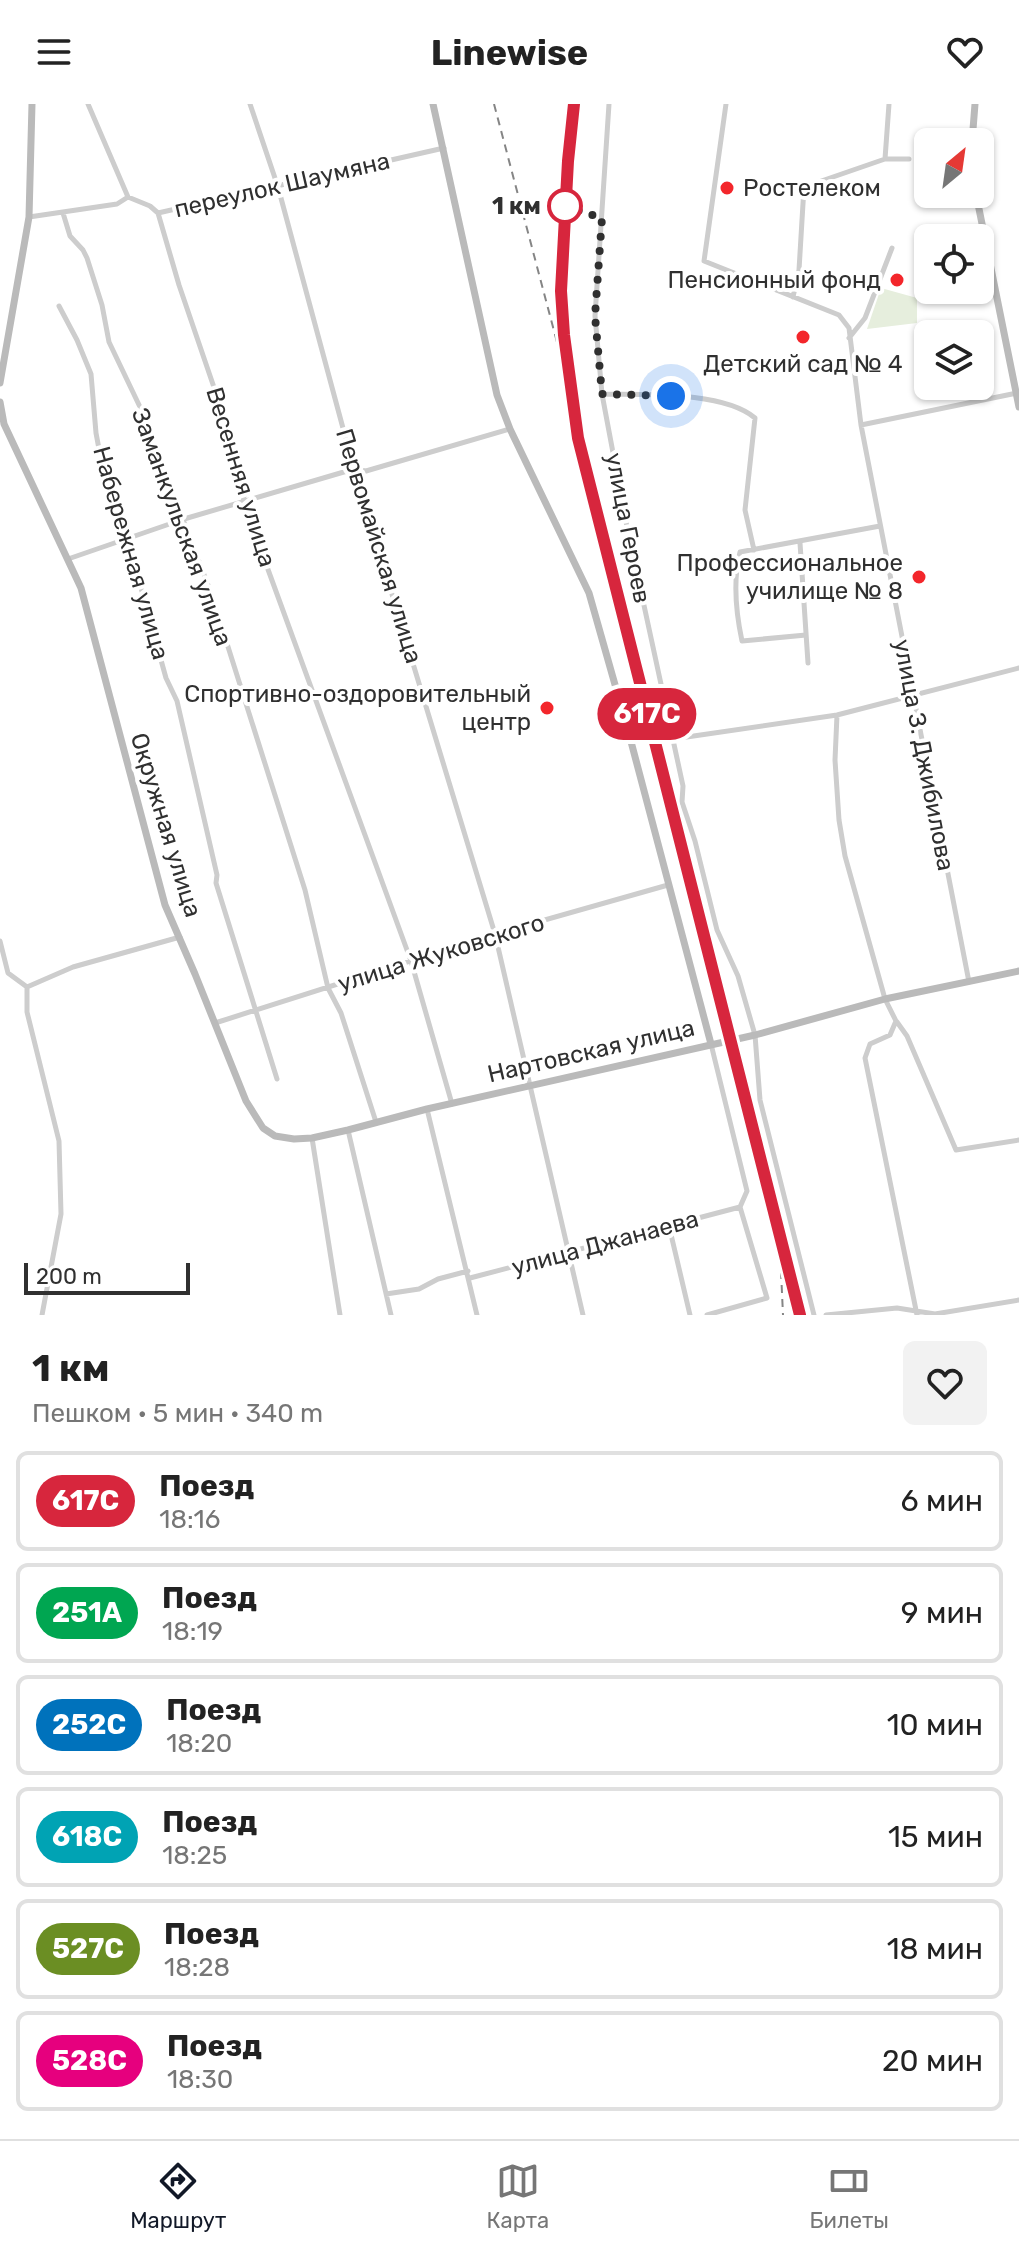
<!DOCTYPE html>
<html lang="ru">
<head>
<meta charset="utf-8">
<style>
	:root { --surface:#fff; --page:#f2f2f2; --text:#222; --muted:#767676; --line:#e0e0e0; --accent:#111827 }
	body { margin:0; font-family:Rubik,sans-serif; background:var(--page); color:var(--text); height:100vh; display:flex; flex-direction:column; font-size:30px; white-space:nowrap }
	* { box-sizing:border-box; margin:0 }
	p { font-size:26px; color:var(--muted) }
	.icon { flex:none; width:44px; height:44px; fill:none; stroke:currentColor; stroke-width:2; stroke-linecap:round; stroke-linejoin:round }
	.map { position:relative; height:1211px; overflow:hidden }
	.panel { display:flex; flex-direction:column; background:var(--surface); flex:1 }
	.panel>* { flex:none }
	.badge { padding:0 16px; border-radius:26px; font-size:28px; line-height:52px }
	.needle { width:52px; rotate:29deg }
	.fabs { position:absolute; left:914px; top:24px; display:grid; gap:16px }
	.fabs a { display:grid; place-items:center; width:80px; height:80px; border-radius:12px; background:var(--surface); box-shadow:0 2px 6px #0004; font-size:40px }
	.scale { position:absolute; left:24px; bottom:20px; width:166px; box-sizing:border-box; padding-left:8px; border:4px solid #303030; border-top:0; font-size:22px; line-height:28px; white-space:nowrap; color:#303030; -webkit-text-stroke:6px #fff; paint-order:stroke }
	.you { position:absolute; width:40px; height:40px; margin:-20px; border:6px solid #fff; border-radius:50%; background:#1a73e8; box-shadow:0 0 0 12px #1a73e833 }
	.map>.badge { position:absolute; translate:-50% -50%; box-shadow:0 0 0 4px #fff }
	.round { display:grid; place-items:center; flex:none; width:84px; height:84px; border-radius:12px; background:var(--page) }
	.headline { display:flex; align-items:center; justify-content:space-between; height:136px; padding:0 32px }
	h1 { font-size:38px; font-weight:700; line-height:60px }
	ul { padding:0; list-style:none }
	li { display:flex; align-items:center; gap:24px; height:100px; margin:0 16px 12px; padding:0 16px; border:4px solid var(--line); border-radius:12px }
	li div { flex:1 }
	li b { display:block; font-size:30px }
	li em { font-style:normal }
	li .badge { min-width:88px; font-weight:700; text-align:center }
	header { display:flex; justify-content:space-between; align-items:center; height:104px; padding:0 32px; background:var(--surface); font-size:36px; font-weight:700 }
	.tab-bar { display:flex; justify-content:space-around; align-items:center; height:112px; border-top:2px solid var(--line); background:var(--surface); font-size:22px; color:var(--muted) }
	.tab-bar a { display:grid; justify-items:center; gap:4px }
	.tab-bar .active { color:var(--accent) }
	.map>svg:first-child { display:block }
	.green { fill:#e6eedd }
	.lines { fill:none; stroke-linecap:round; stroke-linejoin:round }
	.street { stroke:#cdcdcd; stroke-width:5 }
	.secondary { stroke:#bababa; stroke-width:7 }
	.rail { stroke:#858585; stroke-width:2; stroke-dasharray:8 6; stroke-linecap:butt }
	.line-casing { stroke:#fff; stroke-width:18 }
	.line { stroke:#d7263d; stroke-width:12 }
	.walk { stroke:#303030; stroke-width:8; stroke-dasharray:0 14.4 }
	.poi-dot { fill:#f3262b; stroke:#fff; stroke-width:3 }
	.stop-dot { fill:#fff; stroke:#d7263d; stroke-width:4 }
	.labels { text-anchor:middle; stroke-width:8; stroke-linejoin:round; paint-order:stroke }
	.street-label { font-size:24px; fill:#303030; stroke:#fff }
	.poi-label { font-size:24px; fill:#303030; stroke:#fff; text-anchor:end }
	.stop-label { font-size:24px; font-weight:bold; fill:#303030; stroke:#fff; text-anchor:end }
</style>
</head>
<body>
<header><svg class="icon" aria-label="menu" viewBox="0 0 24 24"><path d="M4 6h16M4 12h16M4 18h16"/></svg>Linewise<svg class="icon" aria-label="heart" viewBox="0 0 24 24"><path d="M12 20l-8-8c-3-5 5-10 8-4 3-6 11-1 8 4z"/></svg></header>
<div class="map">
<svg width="1019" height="1211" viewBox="0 0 1019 1211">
	<rect width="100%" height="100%" fill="#fff"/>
	<path class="green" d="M881,184L917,194V219L867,225Z"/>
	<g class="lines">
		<path class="street" d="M88,0L128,93
			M250,0L278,83L354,365L495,830L583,1211
			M609,0L595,212L602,290L626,418L683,682L682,698L695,737L717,826L738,872L755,931L760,996L814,1211
			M726,0L704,157L839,211L849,224L861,321L969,878
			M885,55L889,0
			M63,109L70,132L83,146L87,154L102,201L109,238L140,303L211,489L305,786L328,884L341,909L376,1018
			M158,109L179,181L247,380L243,397L411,857L452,1000
			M29,113L117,100L128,93L150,102L158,109L444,44
			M793,193L799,166L804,83L885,55H909
			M59,202L77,236L91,270L96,329L102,361L118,401L166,574L177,597L217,771L216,779L277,975
			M849,234L865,214L892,144
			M602,290C643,291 723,287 755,314L745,406L754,446
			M861,321L1017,289
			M800,439L808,559
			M68,455L184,415L354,365L366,367L510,325
			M806,531L742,537C736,509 733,476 740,448L880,422
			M837,611L835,656L839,716L845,752L885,895L896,917L890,931L870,940L865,954L917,1211
			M673,635L837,611L1019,564
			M0,837L8,869L27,883
			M897,918L907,932L956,1046L1019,1036
			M215,919L495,830L668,781
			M427,1005L477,1211
			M348,1026L391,1211
			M312,1034L340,1211
			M669,1122L690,1211
			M470,1174L740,1103
			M386,1190L419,1185L438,1175L468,1167
			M42,1211L61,1110L59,1037L27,908V883L73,863L180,833
			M707,1211L767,1194L740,1103L747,1087L711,940
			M826,1211L897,1204L935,1210L1019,1196"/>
		<path class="secondary" d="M433,0L497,291L510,325L589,489L629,630L711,940
			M972,38L975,0
			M976,90L1019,303
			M0,279L29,113L32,0
			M0,298L4,320L81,484L165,801L195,870L246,997L263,1024L275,1032L294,1035L312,1034L348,1026L427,1005L755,931L885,895L1019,867"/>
		<path class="rail" d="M494,0L558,242L589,382L800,1211
			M565,239C559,199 562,157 564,116C566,78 567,38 574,0
			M781,1167L783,1211"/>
	</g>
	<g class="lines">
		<g class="line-casing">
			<path id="line" d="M574,0L568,57L561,187L564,231L578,334L800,1211"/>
		</g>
		<use href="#line" class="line"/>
		<path class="walk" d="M565,102L602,114L595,212L602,290L671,292"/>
	</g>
	<g class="poi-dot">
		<circle cx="727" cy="84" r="8"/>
		<circle cx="897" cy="176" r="8"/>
		<circle cx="803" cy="233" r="8"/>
		<circle cx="919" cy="473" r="8"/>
		<circle cx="547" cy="604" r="8"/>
	</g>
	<circle class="stop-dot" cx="565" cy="102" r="16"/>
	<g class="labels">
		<g class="street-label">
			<text transform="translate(282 81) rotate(-13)" y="8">переулок Шаумяна</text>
			<text transform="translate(241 373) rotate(73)" y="8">Весенняя улица</text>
			<text transform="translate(182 423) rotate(70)" y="8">Заманкульская улица</text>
			<text transform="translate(628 424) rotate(79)" y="8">улица Героев</text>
			<text transform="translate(379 442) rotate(73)" y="8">Первомайская улица</text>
			<text transform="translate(131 449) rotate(74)" y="8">Набережная улица</text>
			<text transform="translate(924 651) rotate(79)" y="8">улица З. Джибилова</text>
			<text transform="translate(166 721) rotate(73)" y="8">Окружная улица</text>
			<text transform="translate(441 849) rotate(-17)" y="8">улица Жуковского</text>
			<text transform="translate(591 947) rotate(-13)" y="8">Нартовская улица</text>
			<text transform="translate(605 1139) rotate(-15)" y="8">улица Джанаева</text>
		</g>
		<g class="poi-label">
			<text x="743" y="92" text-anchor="start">Ростелеком</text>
			<text x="881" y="184">Пенсионный фонд</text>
			<text x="803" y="268" text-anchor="middle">Детский сад № 4</text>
			<text x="903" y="467">Профессиональное<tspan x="903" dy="28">училище № 8</tspan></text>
			<text x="531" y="598">Спортивно-оздоровительный<tspan x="531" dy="28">центр</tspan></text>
		</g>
		<g class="stop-label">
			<text x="541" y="110">1 км</text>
		</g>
	</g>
</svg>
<div class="fabs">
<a><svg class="needle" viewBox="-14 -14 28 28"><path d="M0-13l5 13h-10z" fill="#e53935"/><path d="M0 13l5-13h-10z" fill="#767676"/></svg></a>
<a><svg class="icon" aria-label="locate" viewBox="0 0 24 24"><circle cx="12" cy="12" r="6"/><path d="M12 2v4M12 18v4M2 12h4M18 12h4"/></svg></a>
<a><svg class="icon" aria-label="layers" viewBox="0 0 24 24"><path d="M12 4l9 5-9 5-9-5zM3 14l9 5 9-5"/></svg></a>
</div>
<div class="scale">200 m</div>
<div class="you" style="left:671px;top:292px"></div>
<b class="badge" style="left:647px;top:610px;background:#d7263d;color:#fff">617C</b>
</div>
<section class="panel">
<div class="headline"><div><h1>1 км</h1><p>Пешком · 5 мин · 340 m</p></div><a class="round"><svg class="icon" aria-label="heart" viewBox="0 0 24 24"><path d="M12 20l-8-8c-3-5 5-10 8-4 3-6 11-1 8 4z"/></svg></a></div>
<ul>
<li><span class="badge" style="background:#d7263d;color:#fff">617C</span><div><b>Поезд</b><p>18:16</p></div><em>6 мин</em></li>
<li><span class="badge" style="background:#00a651;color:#fff">251А</span><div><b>Поезд</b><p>18:19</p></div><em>9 мин</em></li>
<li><span class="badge" style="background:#0072bc;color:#fff">252С</span><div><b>Поезд</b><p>18:20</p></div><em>10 мин</em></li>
<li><span class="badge" style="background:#00a3b4;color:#fff">618С</span><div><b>Поезд</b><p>18:25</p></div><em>15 мин</em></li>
<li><span class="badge" style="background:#6b8e23;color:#fff">527С</span><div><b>Поезд</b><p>18:28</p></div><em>18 мин</em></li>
<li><span class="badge" style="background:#e6007e;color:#fff">528С</span><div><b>Поезд</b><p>18:30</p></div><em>20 мин</em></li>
</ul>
</section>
<nav class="tab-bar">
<a class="active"><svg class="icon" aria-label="directions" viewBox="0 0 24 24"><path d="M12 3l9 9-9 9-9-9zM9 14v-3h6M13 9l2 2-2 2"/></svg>Маршрут</a>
<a><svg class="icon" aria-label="map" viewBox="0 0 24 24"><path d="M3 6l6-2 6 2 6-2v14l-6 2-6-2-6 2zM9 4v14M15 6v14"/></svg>Карта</a>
<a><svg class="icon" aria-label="tickets" viewBox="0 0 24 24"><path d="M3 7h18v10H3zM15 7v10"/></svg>Билеты</a>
</nav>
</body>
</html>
